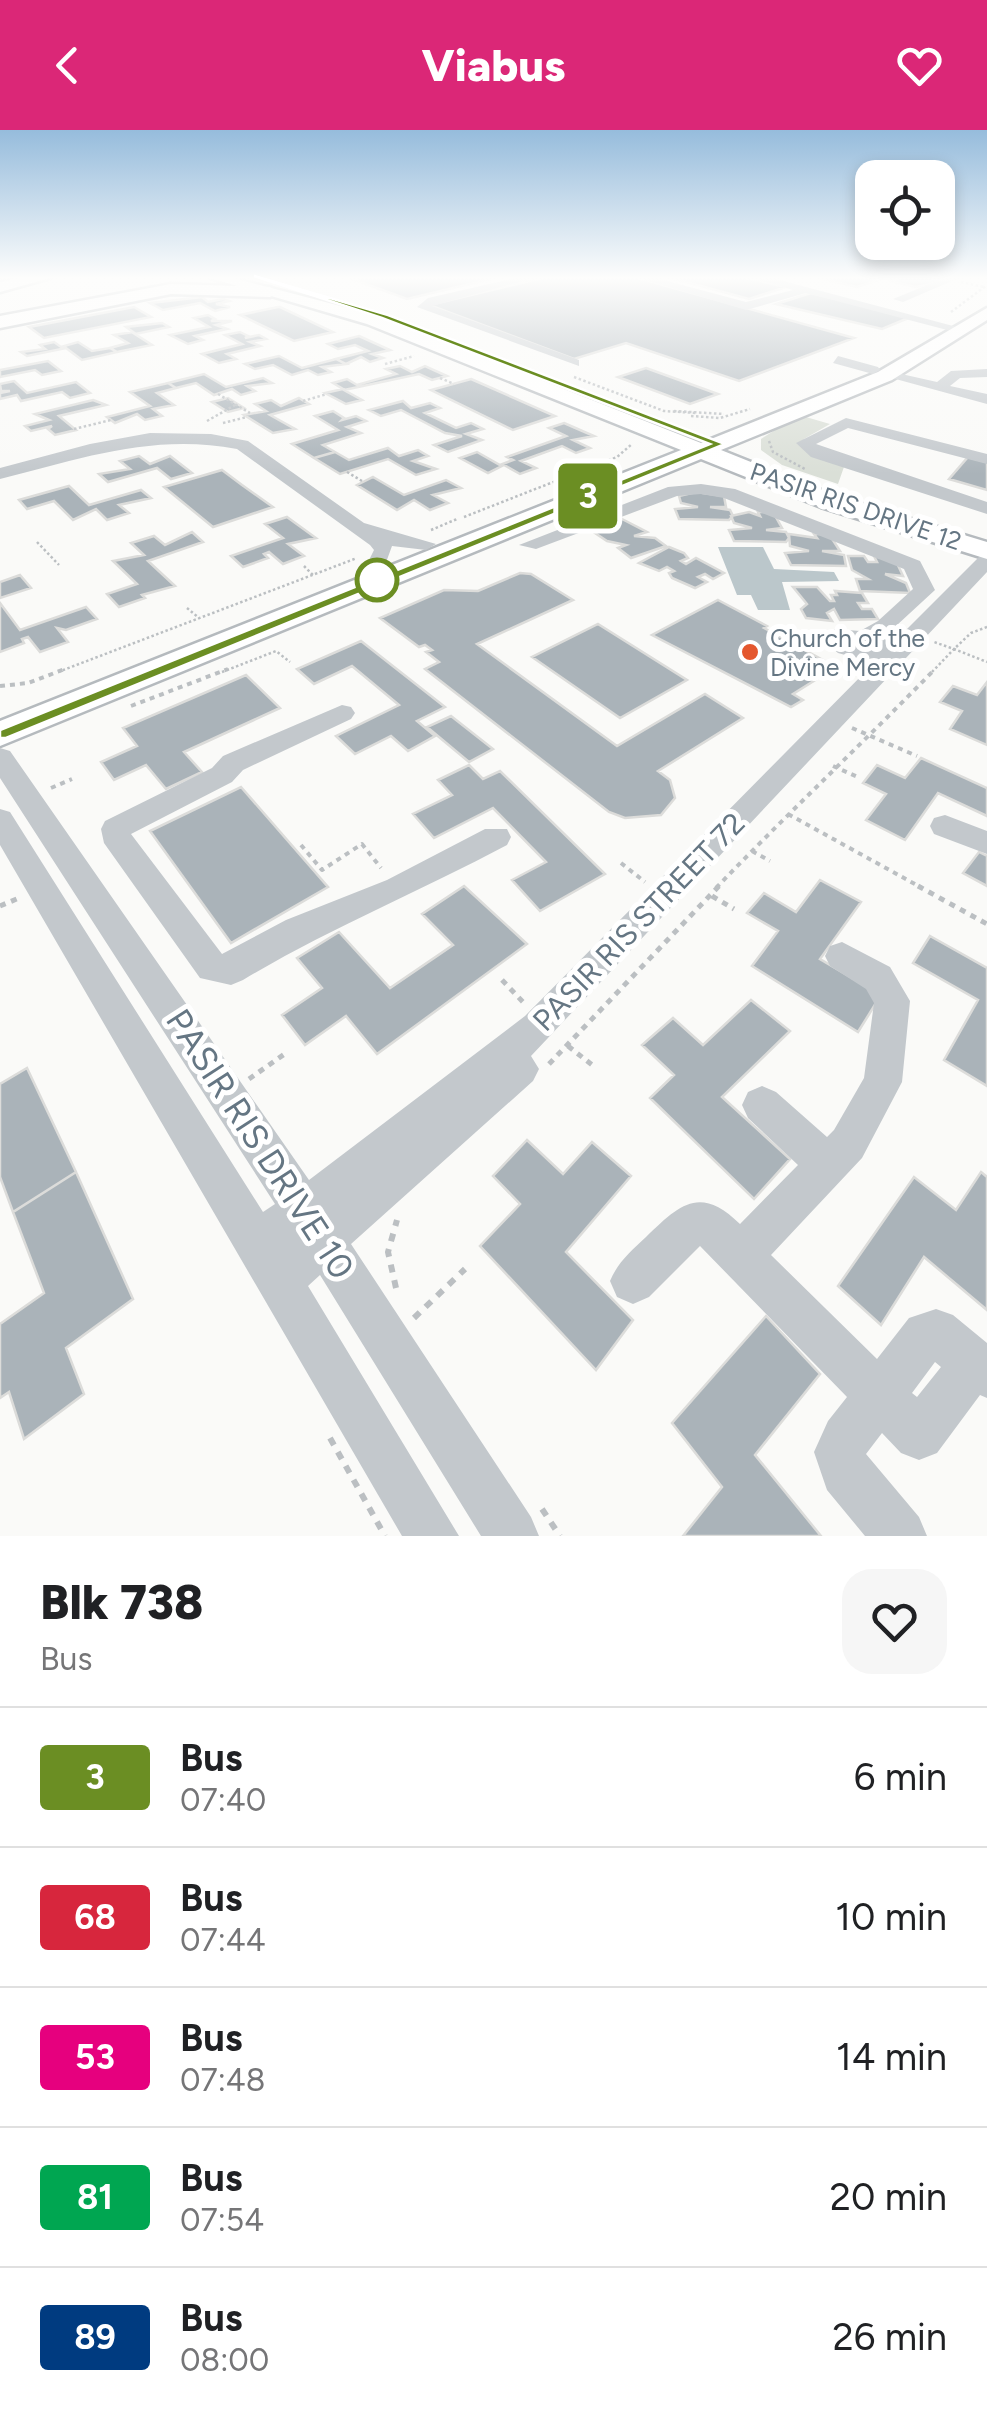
<!DOCTYPE html>
<html lang="en">
<head>
<meta charset="utf-8">
<style>
	:root { --surface:#fff; --page:#f6f6f6; --text:#202124; --muted:#757577; --line:#e0e0e0; --accent:#db2777 }
	body { margin:0; font-family:Figtree,sans-serif; background:var(--page); color:var(--text); height:100vh; display:flex; flex-direction:column; font-size:38px; white-space:nowrap }
	* { box-sizing:border-box; margin:0 }
	p { font-size:32px; color:var(--muted) }
	.icon { flex:none; width:55px; height:55px; fill:none; stroke:currentColor; stroke-width:2; stroke-linecap:round; stroke-linejoin:round }
	.map { position:relative; height:1406px; overflow:hidden }
	.drawer { display:flex; flex-direction:column; background:var(--surface); flex:1 }
	.drawer>* { flex:none }
	.badge { padding:0 20px; border-radius:8px; font-size:35px; line-height:65px }
	.tools { position:absolute; left:855px; top:30px; display:grid; gap:20px }
	.tools a { display:grid; place-items:center; width:100px; height:100px; border-radius:20px; background:var(--surface); box-shadow:0 5px 15px #0003; font-size:50px }
	.map>.badge { position:absolute; translate:-50% -50%; box-shadow:0 0 0 5px #fff }
	.round { display:grid; place-items:center; flex:none; width:105px; height:105px; border-radius:30px; background:var(--page) }
	.overview { display:flex; align-items:center; justify-content:space-between; height:170px; padding:0 40px }
	h1 { font-size:48px; font-weight:800; line-height:75px }
	ul { padding:0; list-style:none }
	li { display:flex; align-items:center; gap:30px; height:140px; padding:0 40px; border-top:2px solid var(--line) }
	li div { flex:1 }
	li b { display:block; font-size:38px }
	li em { font-style:normal }
	li .badge { min-width:110px; font-weight:700; text-align:center }
	header { display:flex; justify-content:space-between; align-items:center; height:130px; padding:0 40px; background:var(--accent); color:#fff; font-size:45px; font-weight:800 }
	.map>svg:first-child { display:block }
	.green { fill:#dadfd7 }
	.water { fill:#bbc7cb }
	.building { fill:#aab3b9; stroke:#dcdcda; stroke-width:2.5 }
	.lines { fill:none; stroke-linecap:round; stroke-linejoin:round }
	.major-casing { stroke:#b5babe; stroke-width:5 }
	.highway-casing { stroke:#b4b9bd; stroke-width:5 }
	.path-far3 { stroke:#bbbfc2; stroke-width:2.5; stroke-dasharray:2.5 2.5; stroke-linecap:butt }
	.path-far2 { stroke:#bbbfc2; stroke-width:4; stroke-dasharray:5 5; stroke-linecap:butt }
	.path-far1 { stroke:#bbbfc2; stroke-width:5; stroke-dasharray:6 6; stroke-linecap:butt }
	.path { stroke:#bbbfc2; stroke-width:6; stroke-dasharray:8 8; stroke-linecap:butt }
	.minor { fill:#c3c8cc; fill-rule:evenodd }
	.major { fill:#fff; fill-rule:evenodd }
	.highway { fill:#fff; fill-rule:evenodd }
	.line { fill:#6b8e23; stroke:#fff; stroke-width:2.5 }
	.stop-dot { fill:#fff; stroke:#6b8e23; stroke-width:5 }
	.poi-dot { fill:#e4572e; stroke:#fff; stroke-width:4 }
	.labels { text-anchor:middle; stroke-width:10; stroke-linejoin:round; paint-order:stroke }
	.far-street-label { font-size:25px; fill:#657683; stroke:#fff }
	.far-poi-label { font-size:25px; fill:#657683; stroke:#fff; text-anchor:start }
	.street-label { font-size:30px; fill:#657683; stroke:#fff }
	.near-street-label { font-size:35px; fill:#657683; stroke:#fff }
</style>
</head>
<body>
<header><svg class="icon" aria-label="back" viewBox="0 0 24 24"><path d="M15 5l-7 7 7 7"/></svg>Viabus<svg class="icon" aria-label="heart" viewBox="0 0 24 24"><path d="M12 20l-8-8c-3-5 5-10 8-4 3-6 11-1 8 4z"/></svg></header>
<div class="map">
<svg width="987" height="1406" viewBox="0 0 987 1406">
	<rect width="100%" height="100%" fill="#fafaf8"/>
	<path class="green" d="M799,285L830,294L804,309L845,334L838,354L782,335L761,320V309Z"/>
	<path class="water" d="M718,417H763L774,439L834,442L839,451L782,452L790,480H758L751,465H737Z"/>
	<path class="building" d="M349,148H495L407,169Z
		M543,148H638L854,208L739,251L626,213L574,229L429,175Z
		M671,148H747L786,157L749,169Z
		M818,148H885L857,157Z
		M900,148H959L916,157L889,151Z
		M811,163L911,187L882,199L776,174Z
		M202,167L208,172L223,169L229,171L216,174L230,177L215,181L200,173L163,180L150,173Z
		M134,177L151,187L44,208L29,197Z
		M278,177H280L333,202L294,211L240,185Z
		M208,185L215,189L211,191H232L216,195L227,199L195,206L203,210L188,214L170,205L209,197L194,188Z
		M162,193L169,197L135,204L152,215L117,222L110,218L128,213L114,205L133,202L126,197Z
		M240,202L248,206L245,208L259,205L266,209L250,212L260,216L227,224L236,229L219,233L202,224L242,214L225,205Z
		M359,206L390,220L372,224L383,228L370,232L361,227L346,234L336,229L368,221L355,215L338,219L328,214Z
		M54,212L61,217L78,212L92,221L110,218L117,222L82,230L66,218L27,226L21,222L45,219L40,215Z
		M279,226L302,238L336,229L346,234L322,237L331,242L318,245L308,240L292,245L273,235L255,239L245,234Z
		M48,231L61,241L42,245L35,240L0,247V240Z
		M400,236L412,242L425,236L447,246L432,250L419,244L344,260L362,270L346,274L325,263L343,259L333,253L347,249L357,255L396,244L386,239Z
		M646,238L718,264L690,274L618,247Z
		M204,244L226,257L263,248L272,253L247,256L255,261L241,265L232,259L214,265L196,253L176,258L168,253Z
		M471,249L555,286L513,300L431,260Z
		M14,251L27,263L76,252L90,263L70,268L62,262L21,271L17,265L0,269V263L10,261H1L0,254Z
		M168,253L176,258L157,263L174,275L153,279L162,286L145,290L137,284L115,293L107,287L150,276L130,262Z
		M228,268L244,278L228,282L212,272Z
		M299,268L309,274L270,285L295,299L273,303L244,285L266,281L255,274L271,270L281,276Z
		M93,270L106,275L59,286L76,300L55,305L48,299L52,296L31,301L25,296L49,290L35,284Z
		M403,271L411,278L430,273L440,278L425,283L456,298L471,293L483,299L466,304L482,310L448,322L434,315L462,306L445,303L401,280L381,286L369,280Z
		M333,281L344,288L342,290L356,286L366,291L347,297L361,303L323,315L335,322L314,328L292,314L338,300L315,286Z
		M564,293L594,306L573,310L590,318L576,323L562,316L521,331L536,338L520,344L504,335L488,343L460,328L477,322L500,335L513,330L507,327L566,306L549,298Z
		M388,318L399,326L418,320L428,326L413,331L436,339L416,345L388,329L340,344L314,328L335,322L349,330Z
		M139,326L150,334L170,326L192,343L171,349L157,338L108,352L99,344L130,339L120,331Z
		M968,327L987,332V360L949,349Z
		M222,340L242,355L273,377L213,397L164,357Z
		M373,347L404,365L446,350L461,358L433,365L448,373L430,380L414,370L397,380L357,355Z
		M69,356L89,375L141,360L151,368L119,375L129,383L107,390L96,379L73,390L54,371L27,379L19,370Z
		M696,362L724,366L726,377H710L730,380L733,386L729,390L679,389L675,379L698,377L681,373L679,366Z
		M749,382L760,386L758,382H773L782,398L766,400L786,402L789,408L786,412L734,411L729,400L752,398L734,393L731,386Z
		M287,387L316,408L288,414L304,426L283,434L269,422L264,424L268,428L243,437L231,426L283,408L265,394Z
		M622,389L647,402L634,406L655,408L666,416L631,428L618,418L626,415L607,411L592,401L604,396L612,400L618,397L611,394Z
		M192,402L203,412L148,431L175,456L142,465L145,468L119,477L107,464L137,454L113,431L144,425L131,413L154,406L165,415Z
		M789,404L817,408L814,404H829L840,421H822L844,425L846,436L791,435L785,423L809,421L790,416Z
		M669,417L684,423L688,428L681,431L686,434L696,428L724,443L713,449L705,444L698,447L707,452L695,458L672,448L669,443L674,441L667,437L659,441L639,433Z
		M848,426H864L868,432H877L874,426L896,431L903,446L885,444L906,453L910,463L860,461L856,449H868L852,440Z
		M520,443L531,444L573,470L477,514L617,616L705,564L743,588L658,641L670,650L675,668L661,685L625,688L609,682L425,539L439,532L426,522L432,520L425,515L419,517L380,488L444,460L478,461Z
		M20,445L31,458L0,468V452Z
		M793,457H817L830,471H834L831,465H837L835,461L862,463L868,473H858L862,479H872L878,489L840,490L834,479L827,483L832,491L806,488L801,479L807,474Z
		M718,470L767,496L764,498L836,537L793,564L803,570L791,577L652,505Z
		M0,473L20,500L86,477L97,489L66,500L57,498L68,512L40,522L28,507L22,509L24,513L0,522Z
		M598,494L687,550L620,588L532,527Z
		M361,511L445,577L417,591L435,606L408,621L391,606L355,624L336,606L399,575L352,536L314,554L297,539Z
		M246,545L280,578L184,622L202,642L166,659L146,635L114,650L101,632L137,616L123,598Z
		M987,552V615L950,599L962,581L940,572L953,556L977,565Z
		M451,586L493,619L469,632L427,597Z
		M921,628L987,658V686L938,663L905,710L866,690L886,664L863,653L877,635L905,648Z
		M469,635L483,649L500,641L605,744L540,781L512,750L546,732L493,678L434,708L413,684L452,665L438,650Z
		M241,657L328,757L231,813L150,701Z
		M979,722L987,726V756L963,743Z
		M820,750L861,772L820,829L881,865L858,902L752,836L778,801L747,783L764,763L796,782Z
		M464,756L527,814L377,924L346,886L305,915L282,885L322,858L297,828L339,802L390,858L453,815L422,784Z
		M930,806L987,838V956L944,930L978,870L913,833Z
		M751,870L790,901L722,967L790,1029L754,1069L650,968L674,945L642,915L673,888L703,915Z
		M27,938L76,1042L13,1082L0,1047V954Z
		M527,1010L563,1044L592,1012L631,1046L566,1122L633,1190L596,1240L480,1116L520,1074L493,1046Z
		M76,1042L133,1169L66,1218L84,1264L24,1309L9,1262L0,1268V1194L44,1163L13,1082Z
		M981,1042L987,1047V1180L924,1127L881,1195L838,1156L914,1047L956,1080Z
		M766,1186L820,1244L755,1325L821,1406H683L722,1357L672,1293Z"/>
	<g class="lines">
		<g class="major-casing">
			<path id="major" d="M210,148H233L379,186L701,313L878,242L987,178V190L892,250L721,320L839,367L987,412V429L821,377L701,329L0,616V591L681,320L367,194Z"/>
		</g>
		<g class="highway-casing">
			<path id="highway" d="M20,148H50L0,162V152Z
				M171,154L270,157L279,162L270,167L171,164L0,198V186Z"/>
		</g>
		<path class="path-far3" d="M961,152L984,157
			M951,182L987,155
			M385,234L414,226
			M574,247L664,281L697,283
			M440,248L454,254
			M218,264L250,283
			M303,271L327,264
			M674,281L724,284
			M691,286L720,288L750,279
			M207,291L235,275
			M223,293L247,287
			M74,299L111,290
			M769,311L773,322L805,339
			M347,342L362,351
			M464,387L617,327L632,314
			M431,400L457,389
			M37,412L59,435
			M304,436L313,445
			M187,478L199,488
			M987,497L971,503L954,519L987,532
			M58,542L357,428
			M222,542L276,521L290,532
			M932,542L954,519L934,512"/>
		<path class="path-far2" d="M0,556L28,553L65,539
			M131,576L228,539
			M852,598L917,626
			M833,636L860,648
			M51,658L72,649
			M788,684L922,758
			M301,715L322,740L362,714L381,738
			M752,721L770,731
			M621,733L645,752
			M716,758C788,683 863,613 935,539"/>
		<path class="path-far1" d="M918,756L987,794
			M712,766L734,779
			M0,776L19,768
			M502,850L523,872
			M568,916L596,938
			M549,934L719,756
			M249,949L286,923"/>
		<path class="path" d="M396,1158L388,1122L397,1090
			M414,1188L465,1139
			M330,1308L385,1406
			M542,1379L560,1406"/>
		<path class="minor" d="M516,148H534L432,176L579,230V236L417,177L428,168Z
			M639,148H656L746,172L793,160L754,148H772L957,197L951,201L806,163L746,180Z
			M942,149L952,151L903,172L893,169Z
			M838,226L878,237L880,240L873,244L833,233Z
			M987,239V247L960,248L950,256L987,264V274L881,245L888,241L937,252L951,241Z
			M846,288L987,324V334L848,298L816,314L987,372V384L811,327L796,313Z
			M150,303L211,304L248,311L364,393L436,414L426,420L392,416L384,438H370L367,434L374,420L370,415L237,319C153,303 80,329 0,349V338L90,314Z
			M701,354L735,359L920,431L935,460L884,507L895,511L980,426L987,424V442L531,926L539,939L533,951L351,1114L531,1387L539,1406H481L320,1145L308,1156L459,1406H402L0,715V679L10,682L263,1082L275,1074L0,648V618L10,621L309,1050L525,886L874,533L838,523L822,509L835,499L860,501L878,491L913,459L904,439L724,368L701,364L677,366L536,419L519,415L668,357Z
			M342,575L351,577L355,583L351,589L243,640L232,652L131,704L222,824L286,790L387,750L485,699H507L511,707L507,715C419,762 328,799 243,850L231,855L200,848L104,713L101,699L105,691L212,638L223,626Z
			M945,685L987,701V724L934,704L930,696L934,688Z
			M842,812L890,837L910,871L902,952L862,1028L771,1125L877,1229L909,1188L936,1179L953,1185L987,1213V1268L980,1265L937,1323L919,1330L901,1323L882,1303L866,1324L919,1387L927,1406H865L827,1360L814,1322L828,1291L847,1267L700,1116L649,1167L633,1174L617,1167L610,1151C618,1132 631,1121 646,1107C680,1074 700,1055 740,1094L798,1035L748,988L742,975L748,962L762,956L776,962L827,1007L834,1000L864,948L874,873L866,859L830,836L825,826L830,816ZM935,1232L941,1237L917,1267L912,1263Z"/>
		<use href="#major" class="major"/>
		<use href="#highway" class="highway"/>
	</g>
	<linearGradient id="sky" x2="0" y2="1"><stop stop-color="#96bcdc"/><stop offset="0.43" stop-color="#fdfdfc"/><stop offset="1" stop-color="#fdfdfc" stop-opacity="0"/></linearGradient>
	<rect width="987" height="344" fill="url(#sky)"/>
	<path class="line" d="M254,146L388,185L725,314L6,608H0V600L710,314L382,188Z"/>
	<circle class="stop-dot" cx="377" cy="450" r="20"/>
	<circle class="poi-dot" cx="750" cy="522" r="10"/>
	<g class="labels">
		<g class="far-street-label">
			<text transform="translate(856 376) rotate(19)" y="9">PASIR RIS DRIVE 12</text>
		</g>
		<g class="far-poi-label">
			<text x="770" y="517">Church of the<tspan x="770" dy="29">Divine Mercy</tspan></text>
		</g>
		<g class="street-label">
			<text transform="translate(639 792) rotate(-46)" y="10">PASIR RIS STREET 72</text>
		</g>
		<g class="near-street-label">
			<text transform="translate(260 1014) rotate(57)" y="12">PASIR RIS DRIVE 10</text>
		</g>
	</g>
</svg>
<div class="tools">
<a><svg class="icon" aria-label="locate" viewBox="0 0 24 24"><circle cx="12" cy="12" r="6"/><path d="M12 2v4M12 18v4M2 12h4M18 12h4"/></svg></a>
</div>
<b class="badge" style="left:588px;top:366px;background:#6b8e23;color:#fff">3</b>
</div>
<section class="drawer">
<div class="overview"><div><h1>Blk 738</h1><p>Bus</p></div><a class="round"><svg class="icon" aria-label="heart" viewBox="0 0 24 24"><path d="M12 20l-8-8c-3-5 5-10 8-4 3-6 11-1 8 4z"/></svg></a></div>
<ul>
<li><span class="badge" style="background:#6b8e23;color:#fff">3</span><div><b>Bus</b><p>07:40</p></div><em>6 min</em></li>
<li><span class="badge" style="background:#d7263d;color:#fff">68</span><div><b>Bus</b><p>07:44</p></div><em>10 min</em></li>
<li><span class="badge" style="background:#e6007e;color:#fff">53</span><div><b>Bus</b><p>07:48</p></div><em>14 min</em></li>
<li><span class="badge" style="background:#00a651;color:#fff">81</span><div><b>Bus</b><p>07:54</p></div><em>20 min</em></li>
<li><span class="badge" style="background:#003b80;color:#fff">89</span><div><b>Bus</b><p>08:00</p></div><em>26 min</em></li>
</ul>
</section>
</body>
</html>
